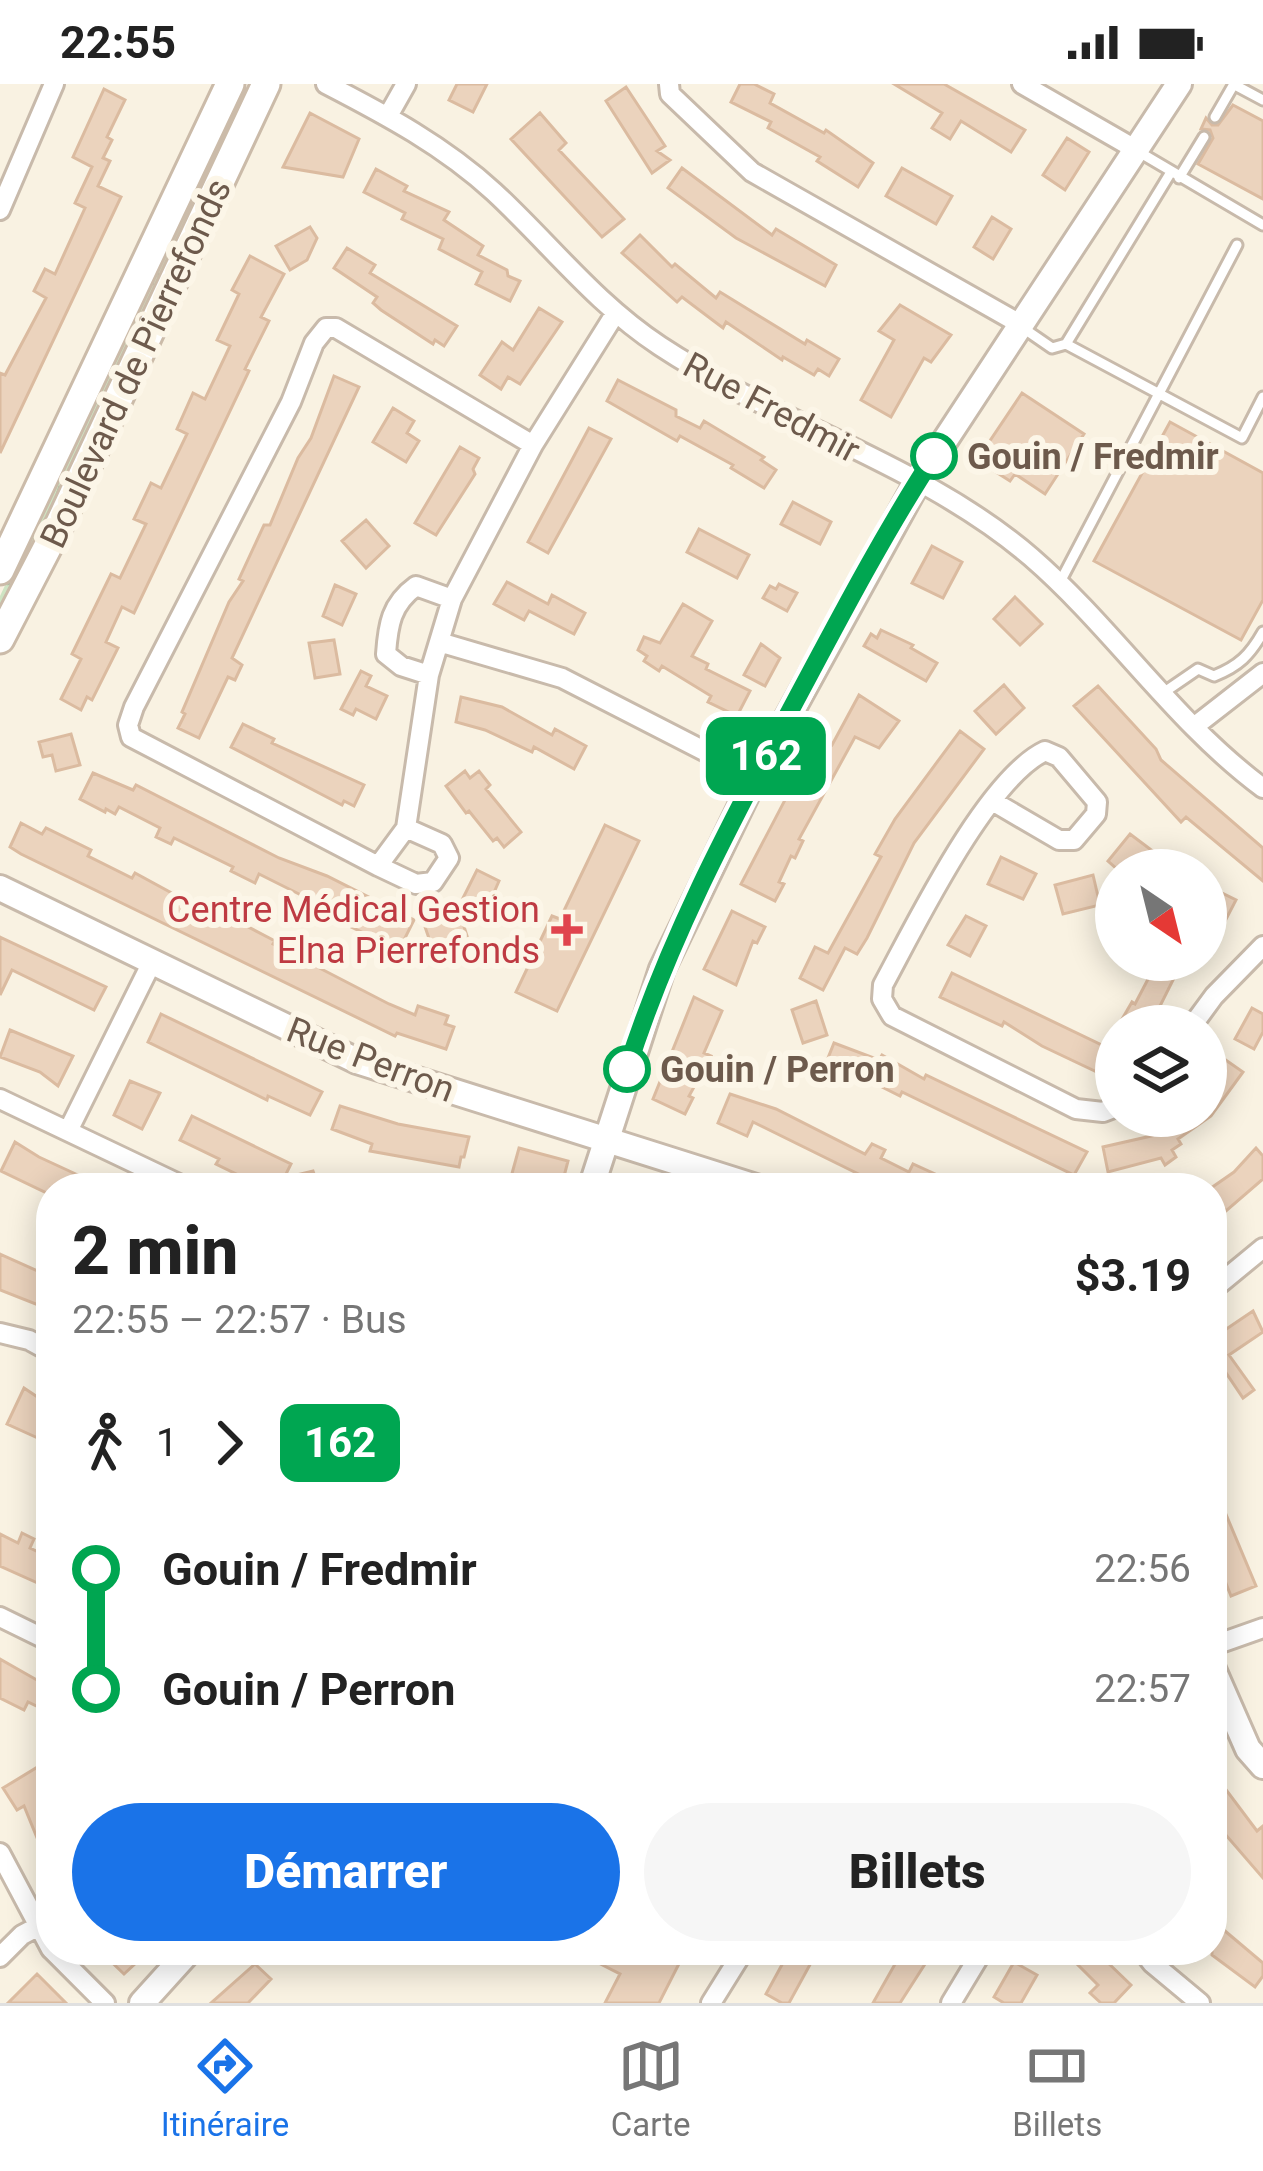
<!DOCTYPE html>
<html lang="fr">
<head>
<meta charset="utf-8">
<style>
	:root { --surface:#fff; --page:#f6f6f6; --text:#222; --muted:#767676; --line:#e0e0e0; --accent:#1a73e8 }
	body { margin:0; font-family:Roboto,sans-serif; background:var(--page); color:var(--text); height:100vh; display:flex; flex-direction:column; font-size:45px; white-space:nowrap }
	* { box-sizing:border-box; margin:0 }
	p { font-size:39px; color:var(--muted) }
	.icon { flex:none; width:66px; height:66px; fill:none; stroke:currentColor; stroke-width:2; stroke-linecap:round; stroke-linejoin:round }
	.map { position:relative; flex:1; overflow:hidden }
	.sheet { position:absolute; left:36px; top:1089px; width:1191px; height:792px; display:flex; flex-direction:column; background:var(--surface); border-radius:48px; box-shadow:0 6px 30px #0003 }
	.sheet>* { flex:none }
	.badge { padding:0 24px; border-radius:18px; font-size:42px; line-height:78px }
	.needle { width:78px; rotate:145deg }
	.tools { position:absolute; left:1095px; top:765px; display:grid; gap:24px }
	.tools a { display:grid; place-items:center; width:132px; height:132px; border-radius:50%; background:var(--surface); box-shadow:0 6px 30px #0003; font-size:60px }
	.map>.badge { position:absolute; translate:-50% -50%; box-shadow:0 0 0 6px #fff }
	.legs { display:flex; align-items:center; gap:18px; height:132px; padding:0 36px; font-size:39px }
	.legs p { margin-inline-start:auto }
	.headline { display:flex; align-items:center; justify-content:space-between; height:204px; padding:0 36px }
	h1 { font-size:66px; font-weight:800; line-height:90px }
	.button { display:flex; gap:24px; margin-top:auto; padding:24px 36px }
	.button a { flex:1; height:138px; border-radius:72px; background:var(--accent); color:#fff; font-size:48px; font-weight:800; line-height:138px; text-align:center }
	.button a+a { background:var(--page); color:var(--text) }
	ul { padding:0 36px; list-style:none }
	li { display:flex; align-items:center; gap:42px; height:120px; font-size:45px }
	li i { display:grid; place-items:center; width:18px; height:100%; margin:0 15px; background:currentColor }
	li i::after { content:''; width:30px; height:30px; margin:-15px; border:9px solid; border-radius:50%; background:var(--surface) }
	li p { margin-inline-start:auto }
	li:first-child i { background:linear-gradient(#0000 50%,currentColor 0) }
	li:last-child i { background:linear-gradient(currentColor 50%,#0000 0) }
	.status { display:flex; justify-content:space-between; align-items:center; height:84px; padding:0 60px; background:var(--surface); direction:ltr }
	.status svg { height:33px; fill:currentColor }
	.tab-bar { display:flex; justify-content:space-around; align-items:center; height:168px; border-top:3px solid var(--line); background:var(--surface); font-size:33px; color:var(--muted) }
	.tab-bar a { display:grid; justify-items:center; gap:6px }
	.tab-bar .current { color:var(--accent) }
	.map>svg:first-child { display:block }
	.grass { fill:url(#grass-tufts) }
	.building { fill:#ebd3bd; stroke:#dbbba0; stroke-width:3 }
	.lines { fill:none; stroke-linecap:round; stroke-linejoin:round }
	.service-casing { stroke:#c8baab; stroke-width:15 }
	.minor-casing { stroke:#c8baab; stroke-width:24 }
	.tertiary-casing { stroke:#c8baab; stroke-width:30 }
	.secondary-casing { stroke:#cbbba9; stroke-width:33 }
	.service { stroke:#fff; stroke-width:9 }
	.minor { stroke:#fff; stroke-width:18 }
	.tertiary { stroke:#fff; stroke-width:24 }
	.secondary { stroke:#fff; stroke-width:27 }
	.line-1-casing { stroke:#fff; stroke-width:27 }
	.line-1 { stroke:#00a651; stroke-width:18 }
	.stop-1-dot { fill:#fff; stroke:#00a651; stroke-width:6 }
	.health-dot { fill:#e0444e; stroke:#fcf6e8; stroke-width:4.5 }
	.labels { text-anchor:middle; stroke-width:12; stroke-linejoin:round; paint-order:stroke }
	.street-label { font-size:36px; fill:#6d5a4c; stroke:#fcf6e8 }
	.stop-label { font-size:36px; font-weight:bold; fill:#6d5a4c; stroke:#fcf6e8; text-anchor:start }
	.health-label { font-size:36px; fill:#be3a42; stroke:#fcf6e8; text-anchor:end }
</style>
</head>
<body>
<div class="status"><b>22:55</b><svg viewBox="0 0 49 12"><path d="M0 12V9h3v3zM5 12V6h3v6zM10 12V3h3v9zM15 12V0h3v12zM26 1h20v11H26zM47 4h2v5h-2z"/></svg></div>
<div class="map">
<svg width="1263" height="1919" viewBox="0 0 1263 1919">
	<defs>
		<pattern id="grass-tufts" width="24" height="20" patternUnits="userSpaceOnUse" patternTransform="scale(3)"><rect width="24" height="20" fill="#cee4c3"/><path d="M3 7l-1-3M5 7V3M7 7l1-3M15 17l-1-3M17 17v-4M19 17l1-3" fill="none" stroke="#abbca1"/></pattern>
	</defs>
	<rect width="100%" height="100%" fill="#f9f2e2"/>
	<path class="grass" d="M220,49L204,105L0,532V512Z"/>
	<path class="building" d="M457,0H487L473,28L449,16Z
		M740,0H754L774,10L770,19L824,49L826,46L873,79L858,103L817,77L820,73L768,44L771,38L731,18Z
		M894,0H944L1025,46L1011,68L961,37L950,55L932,44L942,29Z
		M626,3L665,62L657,67L670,76L652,89L606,17Z
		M104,5L125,16L107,53L112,56L103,74L110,77L98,102L121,113L0,369V289L5,291L46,214L34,207L45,185L55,190L85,124L75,119L92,83L73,73Z
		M1233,21L1263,37V115L1198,80L1213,54L1210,46L1201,45L1206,34L1212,41H1218Z
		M310,29L359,55L343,93L283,83Z
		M540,29L566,59L559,66L624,135L602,153L511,55Z
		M1067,54L1089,68L1065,106L1043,91Z
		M682,84L772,151L776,145L836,181L825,202L736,154L668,104Z
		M902,84L952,112L936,140L886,112Z
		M376,85L407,102L404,107L449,128L444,136L483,162L478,171L507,186L508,192L520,197L510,217L476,200L482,188L439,165L443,155L402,135L405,129L364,108Z
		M992,133L1011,145L993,175L974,163Z
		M310,143L317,154L307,176L290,186L276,162Z
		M640,151L672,183L675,180L716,214L720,208L805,260L807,256L839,275L829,292L818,285L814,291L783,273L782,276L726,238L723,244L682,213L677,218L622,169Z
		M347,164L375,181L370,189L457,242L444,262L435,256L433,260L381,226L373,219L377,213L334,184Z
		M250,172L284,190L261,233L269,237L245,285L249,287L134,529L122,523L106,558L118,564L92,616L87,613L81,626L61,615L81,575L72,570L111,490L120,494L146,440L134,435L151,399L161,404L187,350L177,345L193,309L205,315L230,262L217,256L239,210L232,206Z
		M900,221L951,251L931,278L924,274L891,333L861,316L894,256L879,247Z
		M539,224L562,238L520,300L508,293L501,305L480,291L502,258L513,266Z
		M334,292L359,303L232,574L242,581L235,596L228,593L199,654L178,644L185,630L182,628L229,518L243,497L239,495L264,441H270L298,374L311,354Z
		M618,296L676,326V332L700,344L704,337L764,373L761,376L776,386L764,404L731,384L733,381L680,352L677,357L607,317Z
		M1022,309L1084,350L1045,410L1015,390L1010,397L977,376Z
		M393,324L414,337L407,349L419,357L406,378L373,358Z
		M1170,338L1263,389V516L1241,556L1094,477Z
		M589,344L611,355L548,469L528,458Z
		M460,363L479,374L473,385L475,390L436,451L415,439Z
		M793,418L831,438L820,460L781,440Z
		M366,436L389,462L366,484L342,457Z
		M699,445L749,471L737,494L687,468Z
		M932,462L962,478L943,514L912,499Z
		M507,498L548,520L552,511L585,529L574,550L529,527L524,536L494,520Z
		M779,500L797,509L787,527L763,514L770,502L776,505Z
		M335,501L356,510L342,541L323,532Z
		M1015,513L1042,540L1020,561L994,535Z
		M683,520L712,537L692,572L708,580L706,585L750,607L737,632L708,618L711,612L662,582L659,587L644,577L647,572L638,566L644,553L660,559Z
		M881,546L913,561L911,564L937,579L926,597L864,562L871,550L877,554Z
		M334,556L340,590L315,594L309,559Z
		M761,560L780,574L765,602L744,591Z
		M361,587L371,592L366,602L387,612L376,635L356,625L353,631L341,625Z
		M1004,601L1024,624L996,650L975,627Z
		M1098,602L1156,665L1161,676L1263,764V797L1186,733L1181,738L1074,622Z
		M859,611L899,637L879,664L855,653L799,755L803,757L795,774L791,772L779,798L784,800L775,817L741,800L808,672L820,655L832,661Z
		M461,613L502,623L552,651L555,645L586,662L574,685L534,663L532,668L485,646L456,638Z
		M243,640L274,655L272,659L364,701L354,722L344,717L342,721L231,663Z
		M960,647L984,665L914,759L867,854L857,870L845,864L823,906L800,894L815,863L828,869L881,773L875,770L895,735Z
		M71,650L80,681L56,687L52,671L43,673L39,658Z
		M465,687L470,694L479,687L490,701L486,705L521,748L504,763L497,754L493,757L469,727L466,729L446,702Z
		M93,689L133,706L136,701L279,774L327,792L414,836L399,866L343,839L344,837L305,817L307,814L259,790L255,799L231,787L233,783L174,754L171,760L156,753L160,744L119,723L115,730L106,725L105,728L80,715Z
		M21,739L42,750L46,744L91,766L88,772L132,794L135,789L181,814L183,811L235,836L275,857L273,860L389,920L415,931L418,922L448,932L445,940L454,943L446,965L397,949L395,952L21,770L10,763Z
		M605,741L639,757L557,927L516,908L552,832L560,835Z
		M1130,750L1154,768L1140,786H1118L1108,777Z
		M1001,773L1036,790L1023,815L988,800Z
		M477,786L499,797L485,829L461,818Z
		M1093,791L1100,821L1063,830L1055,801Z
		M1214,805L1236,816L1221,845L1206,837V820Z
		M459,827L467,852L433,866L424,840Z
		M732,827L765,843L757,859L753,857L736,901L704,885Z
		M966,832L986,842L970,872L948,861Z
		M0,853L106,903L94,926L12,886L0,911Z
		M1158,876H1183L1150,942H1118L1132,918L1135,920Z
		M952,889L1110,965L1099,989L1042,962L1004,938L1002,942L940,913Z
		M694,913L722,927L704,969L711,972L689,1012L693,1014L685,1030L653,1015Z
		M816,917L827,951L803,959L792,926Z
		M1252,924L1263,930V948L1254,965L1235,955Z
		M161,930L322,1008L310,1031L268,1012L267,1016L148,958Z
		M10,946L73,972L58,1002L40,988L0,973Z
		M834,959L879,976L882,971L924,995L926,991L1087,1068L1074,1091L902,1008L900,1012L858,991L856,997L824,984Z
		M1220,972L1243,988L1211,1032L1178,1055L1181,1060L1172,1066L1176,1073L1165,1081L1161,1074L1108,1088L1103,1063L1160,1050L1156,1045L1175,1032H1206V992Z
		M130,997L160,1009L142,1045L114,1031Z
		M730,1010L776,1025L865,1070L872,1060L885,1066L881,1074L909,1088L913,1080L966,1104H887L753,1038L747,1052L718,1039Z
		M340,1022L398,1040L469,1053L464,1073H461L459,1083L370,1067L372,1060L332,1045Z
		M192,1032L291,1080L284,1094L313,1087L319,1104H265L216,1080L219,1075L180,1056Z
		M15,1058L39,1073L106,1104H51V1111L1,1087Z
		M519,1064L568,1077L561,1104H508Z
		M1256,1064L1263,1072V1095L1226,1127L1212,1111L1211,1104L1234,1088Z
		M0,1170L51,1193V1226L0,1206Z
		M1253,1227L1263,1248L1229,1271L1254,1306L1243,1314L1220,1280L1212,1286V1247L1216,1252Z
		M51,1287V1360L7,1340L24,1304L39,1314Z
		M1212,1397L1256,1502L1231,1512L1212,1464Z
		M22,1449L34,1455L30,1464L51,1474V1505L0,1482V1450L18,1459Z
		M0,1575L51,1604V1629L28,1618L24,1626L0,1614Z
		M45,1683L51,1692V1788L24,1722L17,1726L3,1704L36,1684L39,1687Z
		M1212,1687L1257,1747L1263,1742V1794L1212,1735Z
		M1212,1836L1263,1879V1892L1255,1903L1212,1871Z
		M99,1866H150L124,1890Z
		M573,1866H686L659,1919H605L620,1890Z
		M790,1866H818L789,1919H782L766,1910Z
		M903,1866H934L900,1919H873Z
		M1063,1866H1112L1104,1875L1131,1901L1114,1919H1101L1090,1909L1098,1901Z
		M1014,1878L1037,1891L1021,1919H1004L994,1913Z
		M255,1880L271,1895L248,1919H211Z
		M37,1890L66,1919H8Z"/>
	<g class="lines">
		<g class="service-casing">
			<path id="service" d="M1233,0L1263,16
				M1215,33L1234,0
				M1139,68L1263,141
				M1179,94L1204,53
				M1023,244L1052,264L1066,260L1242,354L1263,313
				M1066,260L1171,88
				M1059,500L1237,161
				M1163,609L1198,585L1214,592C1239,582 1250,571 1263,548"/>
		</g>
		<g class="minor-casing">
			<path id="minor" d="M326,0C386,31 444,62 494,108C550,160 595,219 660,262C778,340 924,381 1031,473C1113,544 1175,639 1263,704
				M669,0L670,10L752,88L1020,240
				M1022,0L1135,65
				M388,32L406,0
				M0,126L54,0
				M533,361L336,244H326L314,259L291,318L134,623L128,641L131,653L378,782L406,744L429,591L452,515L533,361L615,230
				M439,558L562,594L755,693
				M429,591L401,582L386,570C388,541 391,520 416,502L452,515
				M1195,642L1263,589
				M994,718L1059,756H1074L1096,730L1097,718L1059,673L1045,667C986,695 915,842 883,901L882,915L892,932L1076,1025L1103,1028L1116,1023
				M378,782L416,800L433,798L449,774L442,760L406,744
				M1192,942L1214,912L1263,862
				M0,1015L187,1104
				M68,1047L152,878
				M1212,1206L1263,1164
				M0,1249L29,1256L51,1268
				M0,1533L51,1558
				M1212,1562L1263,1544
				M0,1769L51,1865
				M52,1866L105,1919
				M1142,1866L1152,1879L1200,1919
				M0,1873L22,1851L37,1843
				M711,1919L744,1866
				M951,1919L983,1866"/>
		</g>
		<g class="tertiary-casing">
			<path id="tertiary" d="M0,804L357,977L759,1104
				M591,1104L662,885L755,693L917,399L1179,0
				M1212,1583L1248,1665L1263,1682
				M142,1919L190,1866"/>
		</g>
		<g class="secondary-casing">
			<path id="secondary" d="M0,486L230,0
				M0,555L60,439L266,0"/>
		</g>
		<use href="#service" class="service"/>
		<use href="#minor" class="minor"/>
		<use href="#tertiary" class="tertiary"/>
		<use href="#secondary" class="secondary"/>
	</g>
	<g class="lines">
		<g class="line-1-casing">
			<path id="line-1" d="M627,985C667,859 728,744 790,627C836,541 881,454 934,372"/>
		</g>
		<use href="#line-1" class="line-1"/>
	</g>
	<g class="stop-1-dot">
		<circle cx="934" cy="372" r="21"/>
		<circle cx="627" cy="985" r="21"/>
	</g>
	<path class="health-dot" d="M561 828h12v12h12v12h-12v12h-12v-12h-12v-12h12z"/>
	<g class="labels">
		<g class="street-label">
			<text transform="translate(135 279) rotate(-65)" y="13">Boulevard de Pierrefonds</text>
			<text transform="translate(772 323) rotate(28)" y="13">Rue Fredmir</text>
			<text transform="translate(371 975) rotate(21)" y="13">Rue Perron</text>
		</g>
		<g class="stop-label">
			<text x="967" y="385">Gouin / Fredmir</text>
			<text x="660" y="998">Gouin / Perron</text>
		</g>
		<g class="health-label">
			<text x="540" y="838">Centre Médical Gestion<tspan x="540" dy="41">Elna Pierrefonds</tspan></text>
		</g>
	</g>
</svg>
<div class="tools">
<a><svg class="needle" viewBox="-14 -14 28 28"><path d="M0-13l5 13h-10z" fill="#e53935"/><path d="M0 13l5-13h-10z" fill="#767676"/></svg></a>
<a><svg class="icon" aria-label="layers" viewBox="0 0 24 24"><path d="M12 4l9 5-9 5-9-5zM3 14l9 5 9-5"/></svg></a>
</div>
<b class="badge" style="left:766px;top:672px;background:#00a651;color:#fff">162</b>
<section class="sheet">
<div class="headline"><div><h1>2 min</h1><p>22:55 – 22:57 · Bus</p></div><b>$3.19</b></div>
<div class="legs"><svg class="icon" aria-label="walk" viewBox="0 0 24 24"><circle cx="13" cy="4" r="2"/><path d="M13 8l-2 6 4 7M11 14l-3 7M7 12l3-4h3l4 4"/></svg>1<svg class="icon" aria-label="forward" viewBox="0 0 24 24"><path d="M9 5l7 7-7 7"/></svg><b class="badge" style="background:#00a651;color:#fff">162</b></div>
<ul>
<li><i style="color:#00a651"></i><b>Gouin / Fredmir</b><p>22:56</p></li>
<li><i style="color:#00a651"></i><b>Gouin / Perron</b><p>22:57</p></li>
</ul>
<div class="button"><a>Démarrer</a><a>Billets</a></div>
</section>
</div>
<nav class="tab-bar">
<a class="current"><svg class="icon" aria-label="directions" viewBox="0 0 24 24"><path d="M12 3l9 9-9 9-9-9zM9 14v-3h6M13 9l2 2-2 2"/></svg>Itinéraire</a>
<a><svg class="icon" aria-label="map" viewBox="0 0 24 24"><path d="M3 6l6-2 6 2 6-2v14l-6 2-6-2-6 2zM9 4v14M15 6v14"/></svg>Carte</a>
<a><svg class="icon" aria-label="tickets" viewBox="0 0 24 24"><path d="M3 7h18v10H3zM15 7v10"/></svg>Billets</a>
</nav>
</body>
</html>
